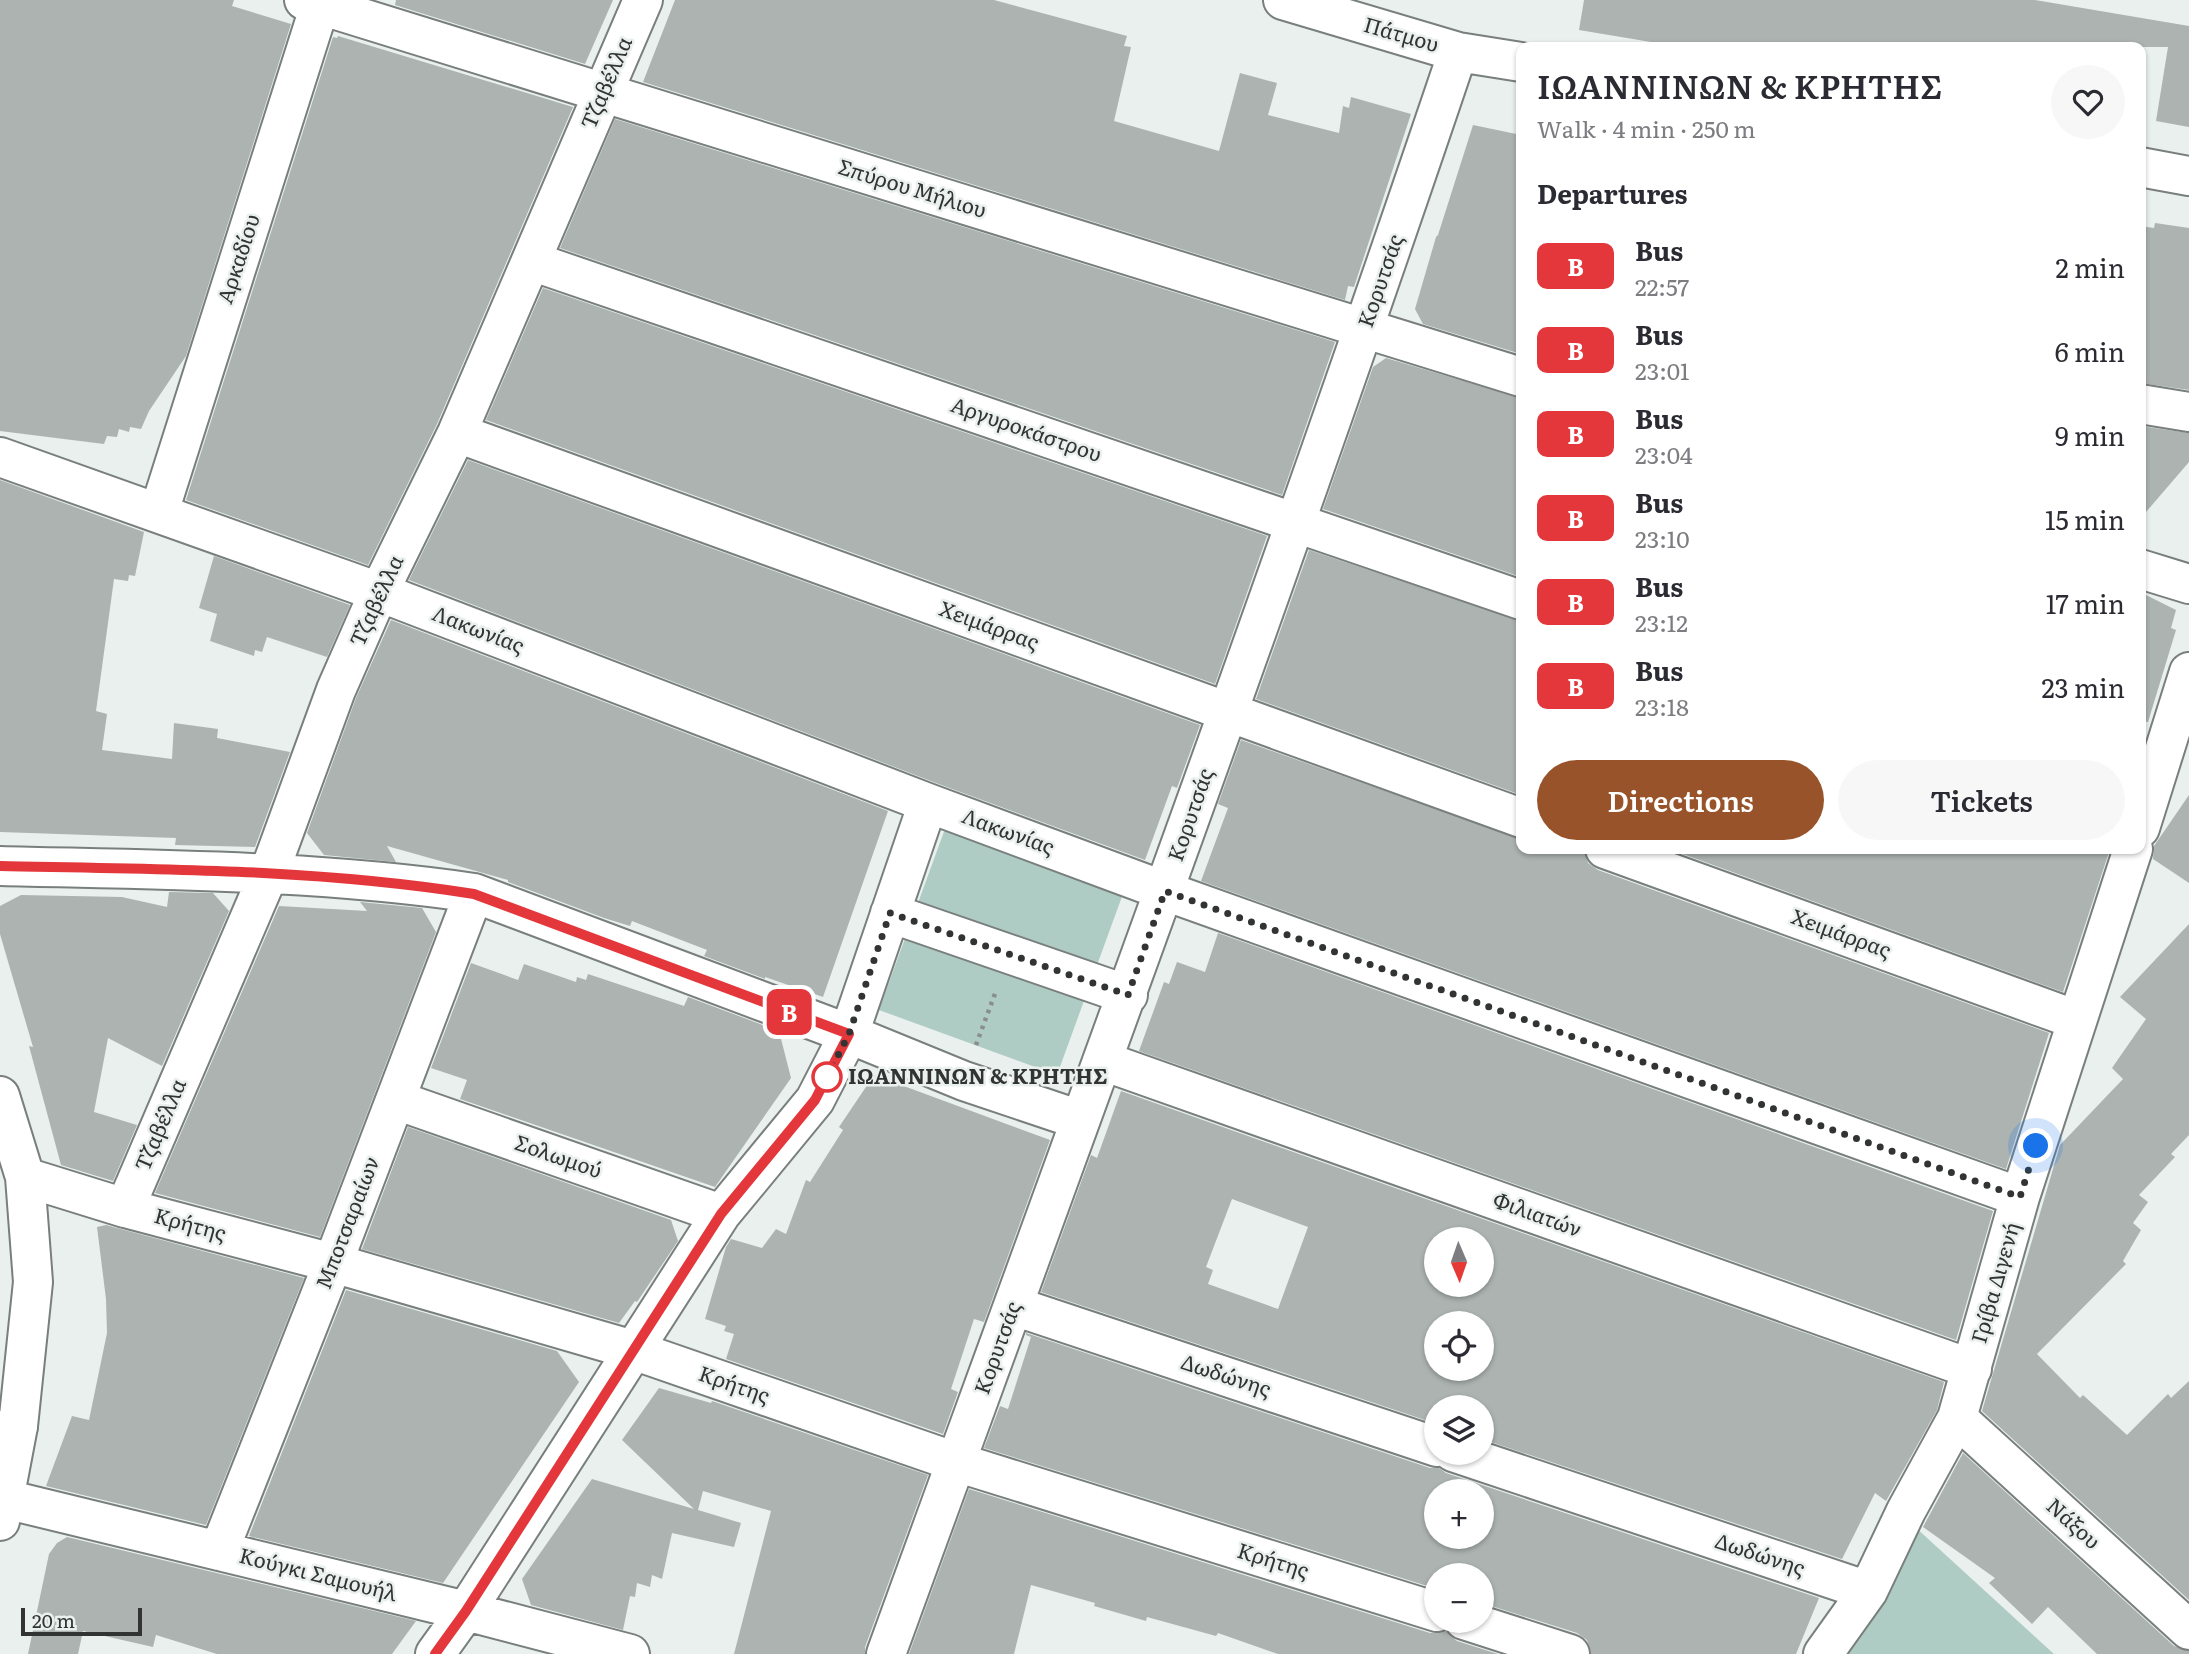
<!DOCTYPE html>
<html lang="en">
<head>
<meta charset="utf-8">
<style>
	:root { --surface:#fff; --page:#f7f7f7; --text:#2b2b33; --muted:#7c7c81; --accent:#99532a }
	body { margin:0; font-family:Literata,serif; background:var(--page); color:var(--text); height:100vh; display:flex; flex-direction:column; font-size:26px; white-space:nowrap }
	* { box-sizing:border-box; margin:0 }
	p { font-size:23px; color:var(--muted) }
	.icon { flex:none; width:38px; height:38px; fill:none; stroke:currentColor; stroke-width:2; stroke-linecap:round; stroke-linejoin:round }
	.map { position:relative; flex:1; overflow:hidden }
	.side { position:absolute; left:1516px; top:42px; width:630px; height:812px; display:flex; flex-direction:column; background:var(--surface); border-radius:14px; box-shadow:0 2px 5px #0004 }
	.side>* { flex:none }
	.badge { padding:0 14px; border-radius:10px; font-size:24px; line-height:46px }
	.needle { width:46px; rotate:178deg }
	.buttons { position:absolute; left:1424px; top:1227px; display:grid; gap:14px }
	.buttons a { display:grid; place-items:center; width:70px; height:70px; border-radius:50%; background:var(--surface); box-shadow:0 2px 5px #0004; font-size:35px }
	.scale { position:absolute; left:21px; bottom:18px; width:121px; box-sizing:border-box; padding-left:7px; border:4px solid #313433; border-top:0; font-size:19px; line-height:24px; white-space:nowrap; color:#313433; -webkit-text-stroke:5px #e9f0ee; paint-order:stroke }
	.you { position:absolute; width:35px; height:35px; margin:-18px; border:5px solid #fff; border-radius:50%; background:#1a73e8; box-shadow:0 0 0 10px #1a73e833 }
	.map>.badge { position:absolute; translate:-50% -50%; box-shadow:0 0 0 4px #fff }
	h2 { padding:0 21px; font-size:26px; line-height:63px }
	.round { display:grid; place-items:center; flex:none; width:74px; height:74px; border-radius:37px; background:var(--page) }
	.overview { display:flex; align-items:center; justify-content:space-between; height:119px; padding:0 21px }
	h1 { font-size:33px; font-weight:600; line-height:52px }
	.action { display:flex; gap:14px; margin-top:auto; padding:14px 21px }
	.action a { flex:1; height:80px; border-radius:42px; background:var(--accent); color:#fff; font-size:28px; font-weight:600; line-height:80px; text-align:center }
	.action a+a { background:var(--page); color:var(--text) }
	ul { padding:0; list-style:none }
	li { display:flex; align-items:center; gap:21px; height:84px; padding:0 21px }
	li div { flex:1 }
	li b { display:block; font-size:26px }
	li em { font-style:normal }
	li .badge { min-width:77px; font-weight:700; text-align:center }
	.map>svg:first-child { display:block }
	.green { fill:#afccc4 }
	.building { fill:#acb3b1; fill-rule:evenodd }
	.lines { fill:none; stroke-linecap:round; stroke-linejoin:round }
	.minor-casing { stroke:#787f7d; stroke-width:42 }
	.major-casing { stroke:#787f7d; stroke-width:42 }
	.path { stroke:#898e8c; stroke-width:4.5; stroke-dasharray:3.5 5; stroke-linecap:butt }
	.minor { stroke:#fff; stroke-width:38 }
	.major { stroke:#fff; stroke-width:38 }
	.line-casing { stroke:#fff; stroke-width:16 }
	.line { stroke:#e4373b; stroke-width:10 }
	.walk { stroke:#313433; stroke-width:7; stroke-dasharray:0 12.6 }
	.stop-dot { fill:#fff; stroke:#e4373b; stroke-width:3.5 }
	.labels { text-anchor:middle; stroke-width:5; stroke-linejoin:round; paint-order:stroke }
	.street-label { font-size:21px; fill:#313433; stroke:#e9f0ee }
	.stop-label { font-size:21px; font-weight:bold; fill:#313433; stroke:#e9f0ee; text-anchor:start }
</style>
</head>
<body>
<div class="map">
<svg width="2189" height="1654" viewBox="0 0 2189 1654">
	<rect width="100%" height="100%" fill="#e9f0ee"/>
	<path class="green" d="M946,826L1124,891L1057,1075L879,1010Z
		M1914,1526L2054,1654H1846Z"/>
	<path class="building" d="M0,0H234L232,6L291,24L186,356L149,411L141,429L130,427L129,432L119,429L117,437L107,436L104,444L0,431Z
		M396,0H613L585,64L395,5Z
		M675,0H994L1127,36L1124,46L1131,47L1114,121L1219,151L1240,73L1277,83L1268,115L1339,133L1343,106L1349,108L1351,97L1411,114L1354,287L1348,286L1345,300L643,82Z
		M1584,0H2035L2189,26V127L2156,121L2168,47H1668L1669,45L1579,30Z
		M338,36L573,107L437,424L368,565L186,500L333,37L337,38Z
		M615,119L1335,342L1282,495L560,248Z
		M1473,125L1521,135V354L1423,324L1415,309L1436,237L1438,235Z
		M2155,223L2189,228V390L2140,383V226L2154,228Z
		M543,288L1267,536L1215,684L486,420Z
		M1386,358L1521,398V577L1323,509L1373,367Z
		M2140,426L2189,433V462L2140,519Z
		M468,460L1200,725L1177,788L1172,786L1145,860L936,783L409,580Z
		M0,480L144,532L135,576L129,575L128,581L114,579L96,711L107,714L102,750L172,759L174,723L218,729L217,738L290,752L255,847L175,845L176,838L0,832Z
		M1309,550L1521,621V795L1256,699Z
		M214,556L350,605L327,657L267,637L262,652L255,650L254,656L210,641L217,614L199,608Z
		M2140,592L2176,610L2171,628L2176,630L2148,722L2140,721Z
		M391,620L888,811L823,997L765,977V979L704,956L707,950L632,921L630,926L604,918L508,882V880L387,846L396,862L324,855L307,833L356,698Z
		M1241,740L1521,839V849H1584L1588,863L1598,870L2049,1033L2006,1169L1201,881L1228,808L1218,804Z
		M2189,795V883L2153,859L2154,846Z
		M1669,849H2110L2063,992Z
		M169,892L213,893L229,911L162,1066L108,1038L94,1112L137,1125L113,1181L61,1165L29,1046L33,1047L0,934V906L21,895L122,897L167,907Z
		M360,902L422,908L436,932L320,1237L155,1193L279,906L367,911Z
		M2189,924V1135L2171,1154L2175,1157L2139,1195L2148,1202L2133,1223L2141,1230L2123,1261L2126,1264L2037,1354L2080,1398L2083,1395L2127,1435L2168,1394L2171,1398L2189,1381V1600L1982,1411L2060,1145L2123,1079L2112,1068L2146,1019L2120,997Z
		M1218,933L1993,1211L1956,1340L1139,1051L1164,982L1169,984L1177,962L1205,972Z
		M471,963L518,980L524,964L576,982L577,977L586,980L588,974L684,1006L688,997L779,1031L791,1078L715,1187L460,1099L467,1080L431,1068Z
		M874,1075L1050,1140L984,1322L974,1319L951,1389L958,1392L943,1434L726,1359L734,1334L724,1331L726,1326L705,1319L726,1247L731,1239L762,1248L776,1229L786,1234L806,1180L810,1182L843,1130L839,1127Z
		M1121,1091L1944,1382L1937,1410L1886,1501L1875,1493L1842,1559L1482,1439V1407H1437V1424L1041,1292L1091,1155L1097,1158ZM1232,1199L1308,1227L1278,1309L1208,1284L1213,1270L1206,1267ZM1437,1239H1482V1284H1437ZM1437,1323H1482V1368H1437Z
		M408,1127L671,1220L678,1241L637,1302L635,1301L619,1323L362,1249Z
		M106,1225L304,1278L206,1525L46,1486L72,1416L89,1420L107,1333L106,1299L97,1227Z
		M346,1290L557,1351L579,1382L443,1583L249,1536Z
		M1026,1333L1430,1468H1439L1446,1473L1819,1598L1796,1654H1591L1587,1640L1577,1633L1482,1603V1575H1437V1589L984,1448L1000,1406L1008,1409L1031,1337L1026,1335ZM1437,1491H1482V1536H1437Z
		M659,1388L711,1403L712,1401L928,1475L865,1647V1654H734L771,1511L703,1491L698,1510L741,1523L734,1547L672,1533L662,1579L652,1575L650,1587L637,1583L635,1597L630,1596L623,1630L531,1605L522,1579L592,1479L694,1509L622,1440Z
		M1963,1453L2174,1646L2189,1651V1654H2097L2048,1607L2032,1624L1989,1583L1995,1578L1923,1527Z
		M969,1489L1430,1633L1446,1631L1457,1641L1498,1654H1278L1218,1633L1216,1636L1147,1617L1146,1621L1094,1606L1095,1603L1031,1585L1014,1654H909Z
		M67,1537L416,1621L392,1654H217L156,1635L153,1647L83,1631L78,1654H28L49,1554L57,1543Z"/>
	<g class="lines">
		<g class="minor-casing">
			<path id="minor" d="M304,0L1521,377
				M1283,0L1458,52L1521,62
				M2140,167L2189,176
				M531,261L1521,600
				M2140,404L2189,412
				M457,433L1521,818
				M0,457L379,592L928,803L1165,891L2020,1197
				M159,512L320,5
				M2140,569L2189,584
				M2140,828L2189,672
				M1605,849L2077,1020
				M0,866C158,870 317,870 474,893L849,1034L964,1081L1080,1120
				M890,913L1128,995
				M1103,1061L1972,1369
				M0,1096L25,1177L33,1282L18,1426L0,1521
				M396,1100L721,1214
				M25,1177L125,1208L333,1263L633,1350L956,1462L1437,1612
				M125,1208L269,873L336,690L379,592L457,433L643,0
				M1014,1306L1437,1447
				M1957,1418L2189,1630
				M1453,1452L1868,1591
				M5,1499L466,1611L630,1654
				M219,1551L333,1263L474,893
				M1464,1620L1570,1654
				M435,1654L466,1611L721,1214L815,1100L849,1034L928,803
				M886,1654C1080,1121 1277,589 1458,52
				M1823,1654L1868,1591L1906,1511L1957,1418L2020,1197L2133,849"/>
		</g>
		<g class="major-casing">
			<path id="major" d="M0,1431L18,1426"/>
		</g>
		<path class="path" d="M976,1045L996,991"/>
		<use href="#minor" class="minor"/>
		<use href="#major" class="major"/>
	</g>
	<g class="lines">
		<g class="line-casing">
			<path id="line" d="M0,866C158,869 318,869 474,894L849,1034L815,1100L721,1214L466,1611L435,1654"/>
		</g>
		<use href="#line" class="line"/>
		<path class="walk" d="M827,1077L849,1034L890,913L1128,995L1165,891L2020,1197L2036,1146"/>
	</g>
	<circle class="stop-dot" cx="827" cy="1077" r="14"/>
	<g class="labels">
		<g class="street-label">
			<text transform="translate(1401 35) rotate(16)" y="7">Πάτμου</text>
			<text transform="translate(607 83) rotate(-67)" y="7">Τζαβέλλα</text>
			<text transform="translate(912 189) rotate(17)" y="7">Σπύρου Μήλιου</text>
			<text transform="translate(239 259) rotate(-72)" y="7">Αρκαδίου</text>
			<text transform="translate(1381 281) rotate(-71)" y="7">Κορυτσάς</text>
			<text transform="translate(1026 430) rotate(19)" y="7">Αργυροκάστρου</text>
			<text transform="translate(377 601) rotate(-65)" y="7">Τζαβέλλα</text>
			<text transform="translate(989 626) rotate(20)" y="7">Χειμάρρας</text>
			<text transform="translate(478 630) rotate(21)" y="7">Λακωνίας</text>
			<text transform="translate(1191 815) rotate(-71)" y="7">Κορυτσάς</text>
			<text transform="translate(1008 832) rotate(20)" y="7">Λακωνίας</text>
			<text transform="translate(1841 934) rotate(20)" y="7">Χειμάρρας</text>
			<text transform="translate(161 1125) rotate(-67)" y="7">Τζαβέλλα</text>
			<text transform="translate(558 1157) rotate(19)" y="7">Σολωμού</text>
			<text transform="translate(1537 1215) rotate(20)" y="7">Φιλιατών</text>
			<text transform="translate(348 1223) rotate(-69)" y="7">Μποτσαραίων</text>
			<text transform="translate(190 1225) rotate(15)" y="7">Κρήτης</text>
			<text transform="translate(1996 1283) rotate(-74)" y="7">Γρίβα Διγενή</text>
			<text transform="translate(998 1348) rotate(-70)" y="7">Κορυτσάς</text>
			<text transform="translate(1226 1376) rotate(18)" y="7">Δωδώνης</text>
			<text transform="translate(734 1385) rotate(19)" y="7">Κρήτης</text>
			<text transform="translate(2073 1524) rotate(42)" y="7">Νάξου</text>
			<text transform="translate(1760 1555) rotate(18)" y="7">Δωδώνης</text>
			<text transform="translate(1273 1561) rotate(17)" y="7">Κρήτης</text>
			<text transform="translate(318 1575) rotate(14)" y="7">Κούγκι Σαμουήλ</text>
		</g>
		<g class="stop-label">
			<text x="848" y="1084">ΙΩΑΝΝΙΝΩΝ &amp; ΚΡΗΤΗΣ</text>
		</g>
	</g>
</svg>
<div class="buttons">
<a><svg class="needle" viewBox="-14 -14 28 28"><path d="M0-13l5 13h-10z" fill="#e53935"/><path d="M0 13l5-13h-10z" fill="#7c7c81"/></svg></a>
<a><svg class="icon" aria-label="locate" viewBox="0 0 24 24"><circle cx="12" cy="12" r="6"/><path d="M12 2v4M12 18v4M2 12h4M18 12h4"/></svg></a>
<a><svg class="icon" aria-label="layers" viewBox="0 0 24 24"><path d="M12 4l9 5-9 5-9-5zM3 14l9 5 9-5"/></svg></a>
<a>+</a>
<a>−</a>
</div>
<div class="scale">20 m</div>
<div class="you" style="left:2036px;top:1146px"></div>
<b class="badge" style="left:789px;top:1012px;background:#e4373b;color:#fff">Β</b>
<section class="side">
<div class="overview"><div><h1>ΙΩΑΝΝΙΝΩΝ &amp; ΚΡΗΤΗΣ</h1><p>Walk · 4 min · 250 m</p></div><a class="round"><svg class="icon" aria-label="heart" viewBox="0 0 24 24"><path d="M12 20l-8-8c-3-5 5-10 8-4 3-6 11-1 8 4z"/></svg></a></div>
<h2>Departures</h2>
<ul>
<li><span class="badge" style="background:#e4373b;color:#fff">Β</span><div><b>Bus</b><p>22:57</p></div><em>2 min</em></li>
<li><span class="badge" style="background:#e4373b;color:#fff">Β</span><div><b>Bus</b><p>23:01</p></div><em>6 min</em></li>
<li><span class="badge" style="background:#e4373b;color:#fff">Β</span><div><b>Bus</b><p>23:04</p></div><em>9 min</em></li>
<li><span class="badge" style="background:#e4373b;color:#fff">Β</span><div><b>Bus</b><p>23:10</p></div><em>15 min</em></li>
<li><span class="badge" style="background:#e4373b;color:#fff">Β</span><div><b>Bus</b><p>23:12</p></div><em>17 min</em></li>
<li><span class="badge" style="background:#e4373b;color:#fff">Β</span><div><b>Bus</b><p>23:18</p></div><em>23 min</em></li>
</ul>
<div class="action"><a>Directions</a><a>Tickets</a></div>
</section>
</div>
</body>
</html>
